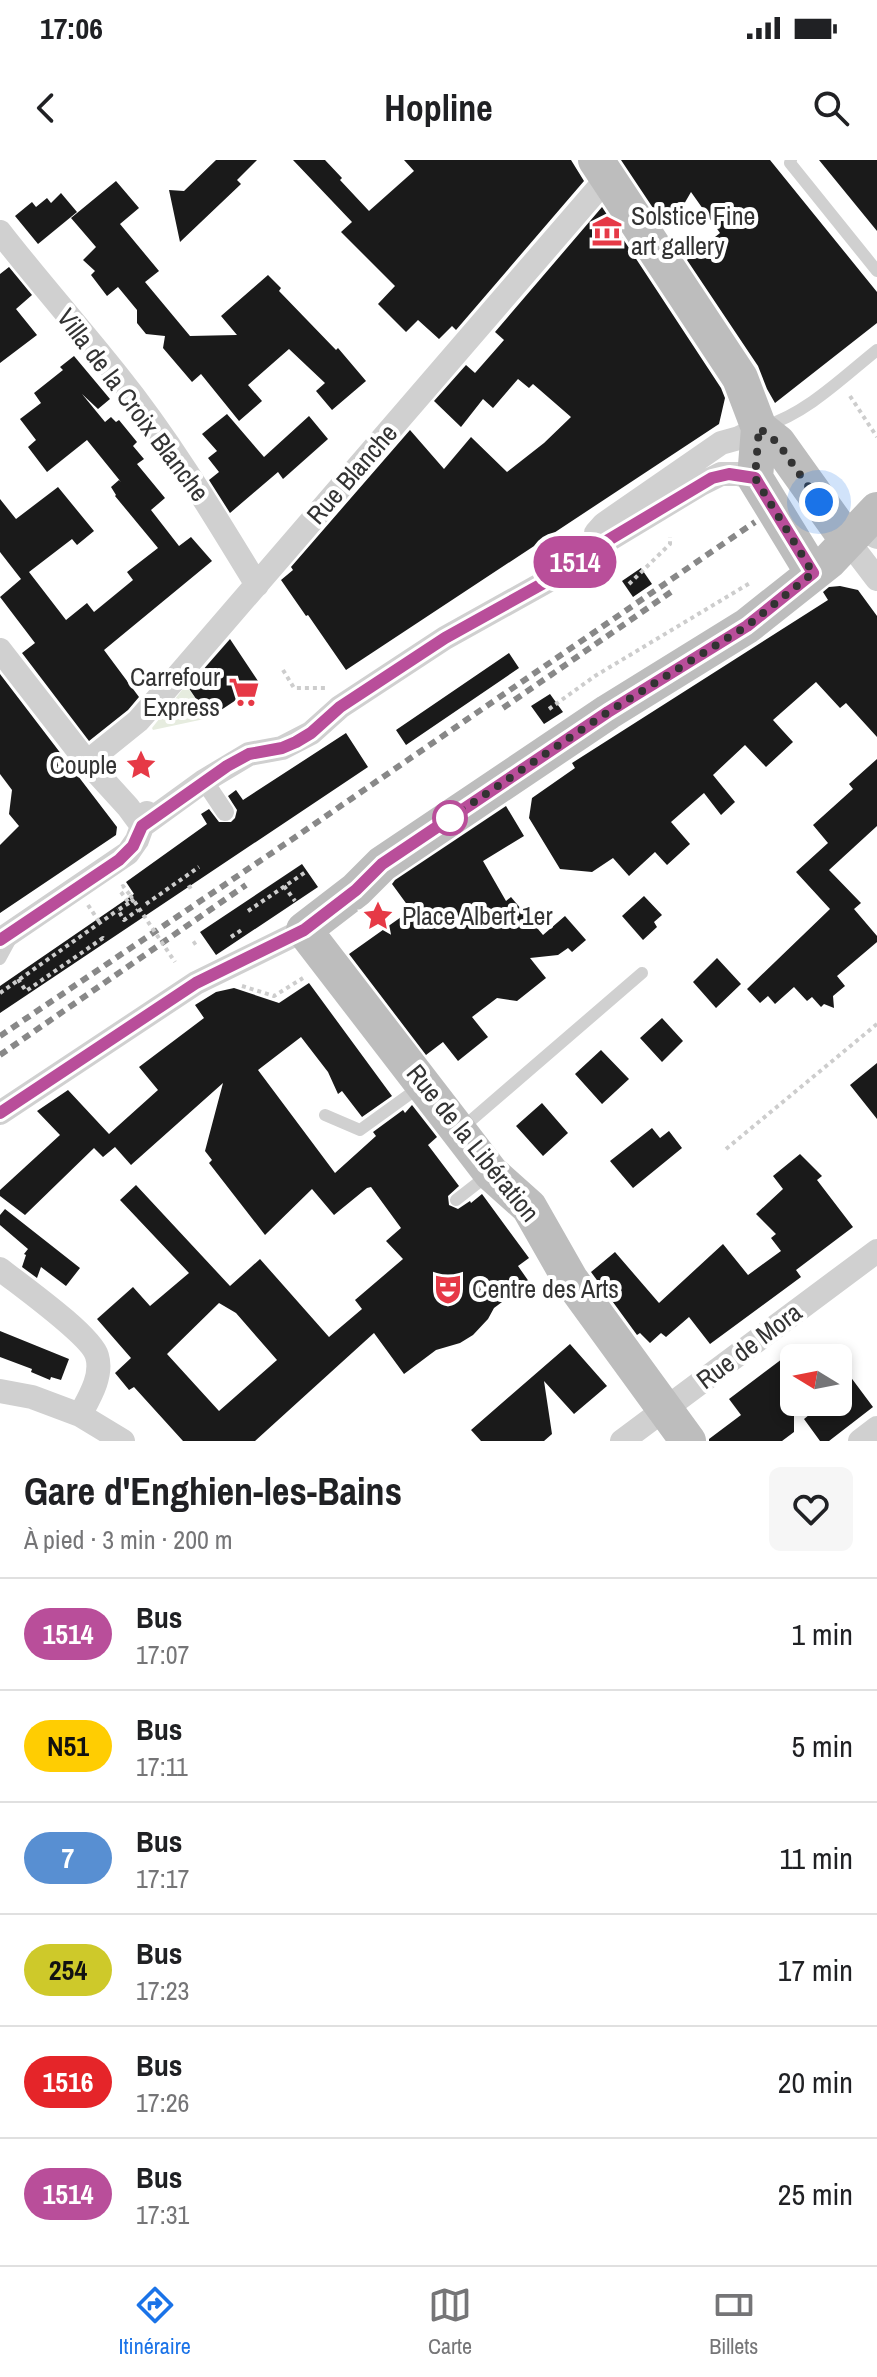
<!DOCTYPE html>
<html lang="fr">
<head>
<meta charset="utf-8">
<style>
	:root { --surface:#fff; --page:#f6f6f6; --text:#202124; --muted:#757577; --line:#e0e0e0; --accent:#1a73e8 }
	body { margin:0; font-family:"Archivo Narrow",sans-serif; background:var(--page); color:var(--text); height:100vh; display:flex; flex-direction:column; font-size:30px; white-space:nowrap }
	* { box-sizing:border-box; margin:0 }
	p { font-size:26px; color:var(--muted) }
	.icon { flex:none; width:44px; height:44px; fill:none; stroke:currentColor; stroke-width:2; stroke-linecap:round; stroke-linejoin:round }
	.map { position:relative; height:1281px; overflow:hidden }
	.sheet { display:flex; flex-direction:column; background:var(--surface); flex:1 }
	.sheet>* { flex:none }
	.badge { padding:0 16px; border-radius:26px; font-size:28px; line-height:52px }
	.needle { width:52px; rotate:280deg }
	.tools { position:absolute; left:780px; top:1184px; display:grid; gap:16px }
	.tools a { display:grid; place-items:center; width:72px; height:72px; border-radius:12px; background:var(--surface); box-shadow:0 4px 12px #0003; font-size:40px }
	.you { position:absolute; width:40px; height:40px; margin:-20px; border:6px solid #fff; border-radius:50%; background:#1a73e8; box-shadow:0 0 0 12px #1a73e833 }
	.map>.badge { position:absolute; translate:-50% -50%; box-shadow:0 0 0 4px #fff }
	.round { display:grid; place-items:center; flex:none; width:84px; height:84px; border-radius:12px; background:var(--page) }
	.head { display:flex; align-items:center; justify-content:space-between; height:136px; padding:0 24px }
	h1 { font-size:38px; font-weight:700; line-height:60px }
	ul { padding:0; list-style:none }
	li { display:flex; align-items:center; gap:24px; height:112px; padding:0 24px; border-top:2px solid var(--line) }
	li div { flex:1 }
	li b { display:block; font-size:30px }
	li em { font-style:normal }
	li .badge { min-width:88px; font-weight:700; text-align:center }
	.status { display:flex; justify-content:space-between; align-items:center; height:56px; padding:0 40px; background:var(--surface); direction:ltr }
	.status svg { height:22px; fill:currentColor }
	header { display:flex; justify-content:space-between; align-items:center; height:104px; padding:0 24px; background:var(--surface); font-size:36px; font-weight:700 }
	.menu { display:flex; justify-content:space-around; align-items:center; height:112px; border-top:2px solid var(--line); background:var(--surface); font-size:22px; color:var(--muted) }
	.menu a { display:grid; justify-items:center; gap:4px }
	.menu .current { color:var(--accent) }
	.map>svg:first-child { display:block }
	.green { fill:#e6ecdf }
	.building { fill:#1a1a1a; fill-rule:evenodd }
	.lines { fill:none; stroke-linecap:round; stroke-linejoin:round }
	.path { stroke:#cdcdcd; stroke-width:4; stroke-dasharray:4 4; stroke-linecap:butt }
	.service { stroke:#d0d0d0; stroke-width:12 }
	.pedestrian { stroke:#d0d0d0; stroke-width:18 }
	.minor { stroke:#d0d0d0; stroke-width:24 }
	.secondary { stroke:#bdbdbd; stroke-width:36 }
	.rail { stroke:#888; stroke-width:6; stroke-dasharray:8 6; stroke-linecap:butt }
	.path-bridge { stroke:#cdcdcd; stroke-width:4; stroke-dasharray:4 4; stroke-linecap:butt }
	.line-casing { stroke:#fff; stroke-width:18 }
	.line { stroke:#b94e9a; stroke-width:12 }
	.walk { stroke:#333; stroke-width:8; stroke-dasharray:0 14.4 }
	.stop-dot { fill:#fff; stroke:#b94e9a; stroke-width:4 }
	.labels { text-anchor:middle; stroke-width:8; stroke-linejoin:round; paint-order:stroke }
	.poi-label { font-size:26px; fill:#333; stroke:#fff; text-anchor:start }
	.street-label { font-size:26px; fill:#333; stroke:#fff }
</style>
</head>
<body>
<div class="status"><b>17:06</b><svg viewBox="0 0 49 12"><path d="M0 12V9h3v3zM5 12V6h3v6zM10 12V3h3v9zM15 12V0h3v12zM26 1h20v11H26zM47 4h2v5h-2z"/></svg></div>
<header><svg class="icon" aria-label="back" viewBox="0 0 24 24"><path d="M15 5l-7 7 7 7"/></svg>Hopline<svg class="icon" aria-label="search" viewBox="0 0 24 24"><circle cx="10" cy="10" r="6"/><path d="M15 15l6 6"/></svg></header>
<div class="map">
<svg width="877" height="1281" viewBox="0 0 877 1281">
	<rect width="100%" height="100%" fill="#fff"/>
	<path class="green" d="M186,525L209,558L153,570L152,568Z"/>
	<path class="building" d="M216,0H257L237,20L241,24L180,82L169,30L184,31Z
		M293,0H325L342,18L340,20L369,51L414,11L404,0H571L584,21L456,170L452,166L439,179L418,160L406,172L378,144L395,126L341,72L352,62Z
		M621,0H770L877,132V163L775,243L767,229L758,206L687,100L697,89L705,85L720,73L691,32L676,58H669L663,63Z
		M819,0H877V71Z
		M116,21L139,48L120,64L159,111L145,122L190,176L237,175L221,156L268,115L281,128L279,131L336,190L338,188L366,221L332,250L316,231L325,223L289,189L248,225L262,241L239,261L201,214L192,222L163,188L165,176L146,174L137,163V150L118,127L107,136L91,115L95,111L83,100L96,87L71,58Z
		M61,33L77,52L38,84L15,56L32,42L36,47L47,38L51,43Z
		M602,47L721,228L725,238L719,264L346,510L308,455L306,456L281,420L293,410L291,407L410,270L444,309L471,277L507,312L544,283L571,257L533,224L529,228L518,219L493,248L483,239L461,267L434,241L466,205L475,213L504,180L495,172Z
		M9,107L32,135L16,149L37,175L0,203V114Z
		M74,196L110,239L98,249L82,234L105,262L111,257L116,262L119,260L137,282L133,286L144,299L137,304L165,338L151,350L179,386L191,377L212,401L104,490L139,537L128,550L89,581L22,493L35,483L0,437L21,419L0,392V339L16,359L58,327L94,371L77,385L72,379L29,412L66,460L87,443L94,452L133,420L127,412L158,388L115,336L116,335L111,327L119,320L121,322L87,280L47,312L28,287L36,280L20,259L41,243L34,233L63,210L60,207Z
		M227,254L264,297L309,256L328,279L283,319L278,312L230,353L209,320L219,312L208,298L217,291L202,274Z
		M641,408L652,424L633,437L622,421Z
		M840,426L858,430L877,456V577L846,543L840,548L816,522L773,560L793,582L766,607L745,585L713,615L735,642L721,655L704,633L671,662L690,684L667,705L655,692L629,716L613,698L592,712L560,709L529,658L532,638L575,608L572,603L828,440L823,432L829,427Z
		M230,479L260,524L209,558L188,527Z
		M509,493L519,508L406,585L396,570Z
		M0,514L117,667L116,675L0,753V685L19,666L9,654L12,630L0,614Z
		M550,534L563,552L544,564L531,546Z
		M346,573L368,607L0,853V826L134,734L126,722L207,664L201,654L209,649L219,662H231L235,658L237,650L228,636L236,630L243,640Z
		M877,599V666L829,710L861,743L854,749L877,776V782L837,816L845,826L833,836L834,848L824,844L821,847L812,837L807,841L794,827L775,844L768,836L760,843L747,829L830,749L796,712L828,683L813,665L853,629L849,624Z
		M506,646L524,676L483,701L506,741L511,737L543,775L565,756L586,780L572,792L568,788L558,795L530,798L546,818L517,841L497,838L472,857L488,877L458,901L443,882L426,895L349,794L411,750L392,724L395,720Z
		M302,704L318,727L216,795L200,772Z
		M644,736L662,755L654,762L657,767L643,780L622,756Z
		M717,798L741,824L716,848L693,822Z
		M309,823L392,936L362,957L342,931L338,934L328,912L301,877L258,910L335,1013L376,976L373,972L403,950L405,953L412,945L437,977L428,985L459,1026L448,1036L449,1045L458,1049L470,1041L471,1043L482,1034L529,1098L518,1106L532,1126L517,1136L514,1133L494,1148L488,1159L473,1175L460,1183L436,1190L404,1214L374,1173L255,1281H183L134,1227L129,1230L115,1213L131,1198L97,1159L133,1127L150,1146L189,1113L120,1040L136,1025L230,1126L260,1099L329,1177L362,1149L355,1140L403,1099L386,1081L401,1068L371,1027L367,1028L334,1055L312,1029L265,1075L209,1003L212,1000L205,991L223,923L131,1005L115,987L103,997L94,988L25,1055L0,1036V1030L60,975L37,951L68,930L109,974L158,930L139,907L204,858L195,845L216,832L234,828L279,843ZM219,1143L236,1153L277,1200L219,1251L167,1194Z
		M662,858L683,881L662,902L640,878Z
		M601,890L629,919L602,944L575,914Z
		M877,903V959L850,925Z
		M542,943L568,973L543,996L516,966Z
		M652,968L660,978L669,971L682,988L633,1028L610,1001Z
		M800,994L822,1016L817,1020L853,1067L796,1110L801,1117L710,1184L689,1157L666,1177L661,1173L650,1183L640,1173L637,1175L591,1112L615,1092L659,1143L723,1084L748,1115L781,1091L771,1078L776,1074L756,1054L783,1029L773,1016Z
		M5,1049L80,1108L66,1126L41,1107L37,1118L22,1107L26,1095L24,1094L28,1089L0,1065V1055Z
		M0,1171L69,1199L61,1220L51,1217L50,1220L31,1212L32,1209L0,1197Z
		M570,1184L607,1226L574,1254L544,1221L552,1274L544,1281H481L471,1270Z
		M794,1190V1272L782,1281H709V1279L741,1255L729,1239Z
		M838,1200L873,1247L829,1281H820L804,1259L825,1242H838Z"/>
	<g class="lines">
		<path class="path" d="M850,236L877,277
			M629,424L670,384V377
			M283,510L294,528H326
			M549,549L595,516L750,423
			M284,726L295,741
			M122,727L123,726L130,735
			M188,728L195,724
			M121,732L129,743L136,738
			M129,743L118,750L124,760L138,750
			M146,744L199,707
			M88,745L100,763
			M248,751L307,711
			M231,777L243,769
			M193,784L196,782
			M18,819L26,831L103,778L105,781
			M242,826L274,836L303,818
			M0,833L118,750
			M726,989L877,864"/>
		<path class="service" d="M791,0L790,3L877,111
			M765,266C807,253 842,218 877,190
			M0,799L12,777
			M325,955L360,970L421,926
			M461,969L642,813
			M456,1040L488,1015"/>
		<path class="pedestrian" d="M874,379L877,380
			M207,625L225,652"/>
		<path class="minor" d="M0,72C38,121 79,167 117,215C170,281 213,353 257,425
			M596,373L604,364L721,283L739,278L759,268
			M848,381L877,419
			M0,490L87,602L128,647L142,666
			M87,602L138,561L176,518L608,17
			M142,666L204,621L249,594L282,588L311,573L340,547L445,478L551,419L605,382L701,324L721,314H738L755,318
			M0,780L128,693L137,680L147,653
			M0,953L196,823L304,770
			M0,1109C20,1125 91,1175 97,1196C103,1216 89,1238 80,1255
			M0,1231L32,1237L80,1255L123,1281
			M622,1281L877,1091
			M860,1281L877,1268"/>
		<path class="secondary" d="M596,0L740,218L759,268L755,318L813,413
			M759,268L778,283L848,381
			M688,1281L570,1119L529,1047L491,1013L304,770L356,730L382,704L608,552L747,466L829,401L877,350"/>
		<path class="rail" d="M503,548L671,432
			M0,876L294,678L755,362
			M0,895L246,725"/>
		<path class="path-bridge" d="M130,735L175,802"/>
	</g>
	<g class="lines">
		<g class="line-casing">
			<path id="line" d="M0,780L119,700L133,686L142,666L227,606L249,594L282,588L296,582L311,573L340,547L445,478L551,419L605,382L712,318L729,314L755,318L813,413L747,466L608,552L382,704L356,730L304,770L196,823L0,953"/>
		</g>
		<use href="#line" class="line"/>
		<path class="walk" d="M450,658L608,552L747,466L813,413L755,318L759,268L778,283L819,342"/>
	</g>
	<defs>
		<g id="museum-bare" transform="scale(2.4)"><path d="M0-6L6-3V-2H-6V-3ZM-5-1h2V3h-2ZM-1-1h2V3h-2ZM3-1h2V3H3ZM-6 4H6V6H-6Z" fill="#e63946" stroke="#fff" stroke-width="2.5" paint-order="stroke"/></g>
		<g id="supermarket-bare" transform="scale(2.4)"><path d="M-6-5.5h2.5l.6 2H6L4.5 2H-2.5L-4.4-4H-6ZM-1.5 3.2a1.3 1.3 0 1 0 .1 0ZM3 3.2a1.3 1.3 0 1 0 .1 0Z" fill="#e63946" stroke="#fff" stroke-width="2.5" paint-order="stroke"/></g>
		<g id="sight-bare" transform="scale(2.4)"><path d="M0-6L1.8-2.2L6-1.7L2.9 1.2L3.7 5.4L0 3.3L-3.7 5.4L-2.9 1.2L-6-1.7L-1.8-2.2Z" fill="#e63946" stroke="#fff" stroke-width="2.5" paint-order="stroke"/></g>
		<g id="theatre-bare" transform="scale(2.4)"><path d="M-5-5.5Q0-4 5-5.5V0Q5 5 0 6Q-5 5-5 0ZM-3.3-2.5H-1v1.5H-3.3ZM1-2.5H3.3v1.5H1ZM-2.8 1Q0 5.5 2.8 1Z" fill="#e63946" stroke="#fff" stroke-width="2.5" paint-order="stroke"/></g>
	</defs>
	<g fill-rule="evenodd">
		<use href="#museum-bare" x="607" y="71"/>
		<use href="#supermarket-bare" x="244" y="532"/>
		<use href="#sight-bare" x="141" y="605"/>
		<use href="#sight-bare" x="378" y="756"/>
		<use href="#theatre-bare" x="448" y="1129"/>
	</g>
	<circle class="stop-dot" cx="450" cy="658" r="16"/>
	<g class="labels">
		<g class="poi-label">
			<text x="631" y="65">Solstice Fine<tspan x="631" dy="30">art gallery</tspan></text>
			<text x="220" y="526" text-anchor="end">Carrefour<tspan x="220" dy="30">Express</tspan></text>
			<text x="117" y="614" text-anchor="end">Couple</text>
			<text x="402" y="765">Place Albert 1er</text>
			<text x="472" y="1138">Centre des Arts</text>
		</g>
		<g class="street-label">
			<text transform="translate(133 245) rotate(53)" y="9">Villa de la Croix Blanche</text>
			<text transform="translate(352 314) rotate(-49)" y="9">Rue Blanche</text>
			<text transform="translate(473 983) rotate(51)" y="9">Rue de la Libération</text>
			<text transform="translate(749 1186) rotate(-37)" y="9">Rue de Mora</text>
		</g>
	</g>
</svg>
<div class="tools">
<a><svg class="needle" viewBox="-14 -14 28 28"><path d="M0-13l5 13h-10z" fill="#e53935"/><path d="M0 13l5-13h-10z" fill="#757577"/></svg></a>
</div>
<div class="you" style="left:819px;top:342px"></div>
<b class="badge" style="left:575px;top:402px;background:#b94e9a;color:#fff">1514</b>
</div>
<section class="sheet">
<div class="head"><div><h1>Gare d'Enghien-les-Bains</h1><p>À pied · 3 min · 200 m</p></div><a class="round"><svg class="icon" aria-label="heart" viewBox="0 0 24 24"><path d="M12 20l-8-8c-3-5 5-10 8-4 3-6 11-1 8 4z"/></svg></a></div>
<ul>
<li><span class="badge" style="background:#b94e9a;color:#fff">1514</span><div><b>Bus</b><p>17:07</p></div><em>1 min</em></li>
<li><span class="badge" style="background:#ffcd02;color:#111">N51</span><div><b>Bus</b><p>17:11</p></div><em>5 min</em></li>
<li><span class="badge" style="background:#588fd2;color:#fff">7</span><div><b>Bus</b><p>17:17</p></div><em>11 min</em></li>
<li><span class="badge" style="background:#cec92a;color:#111">254</span><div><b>Bus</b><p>17:23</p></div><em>17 min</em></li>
<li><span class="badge" style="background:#e52529;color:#fff">1516</span><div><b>Bus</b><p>17:26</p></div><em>20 min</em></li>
<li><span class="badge" style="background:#b94e9a;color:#fff">1514</span><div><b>Bus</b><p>17:31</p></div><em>25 min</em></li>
</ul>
</section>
<nav class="menu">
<a class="current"><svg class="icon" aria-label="directions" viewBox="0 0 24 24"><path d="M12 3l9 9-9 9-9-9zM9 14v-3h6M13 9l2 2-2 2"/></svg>Itinéraire</a>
<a><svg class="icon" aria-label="map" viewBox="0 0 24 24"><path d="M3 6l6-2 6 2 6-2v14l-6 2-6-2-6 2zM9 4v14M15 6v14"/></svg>Carte</a>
<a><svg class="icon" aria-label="tickets" viewBox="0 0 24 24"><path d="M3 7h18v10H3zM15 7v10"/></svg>Billets</a>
</nav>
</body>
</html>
